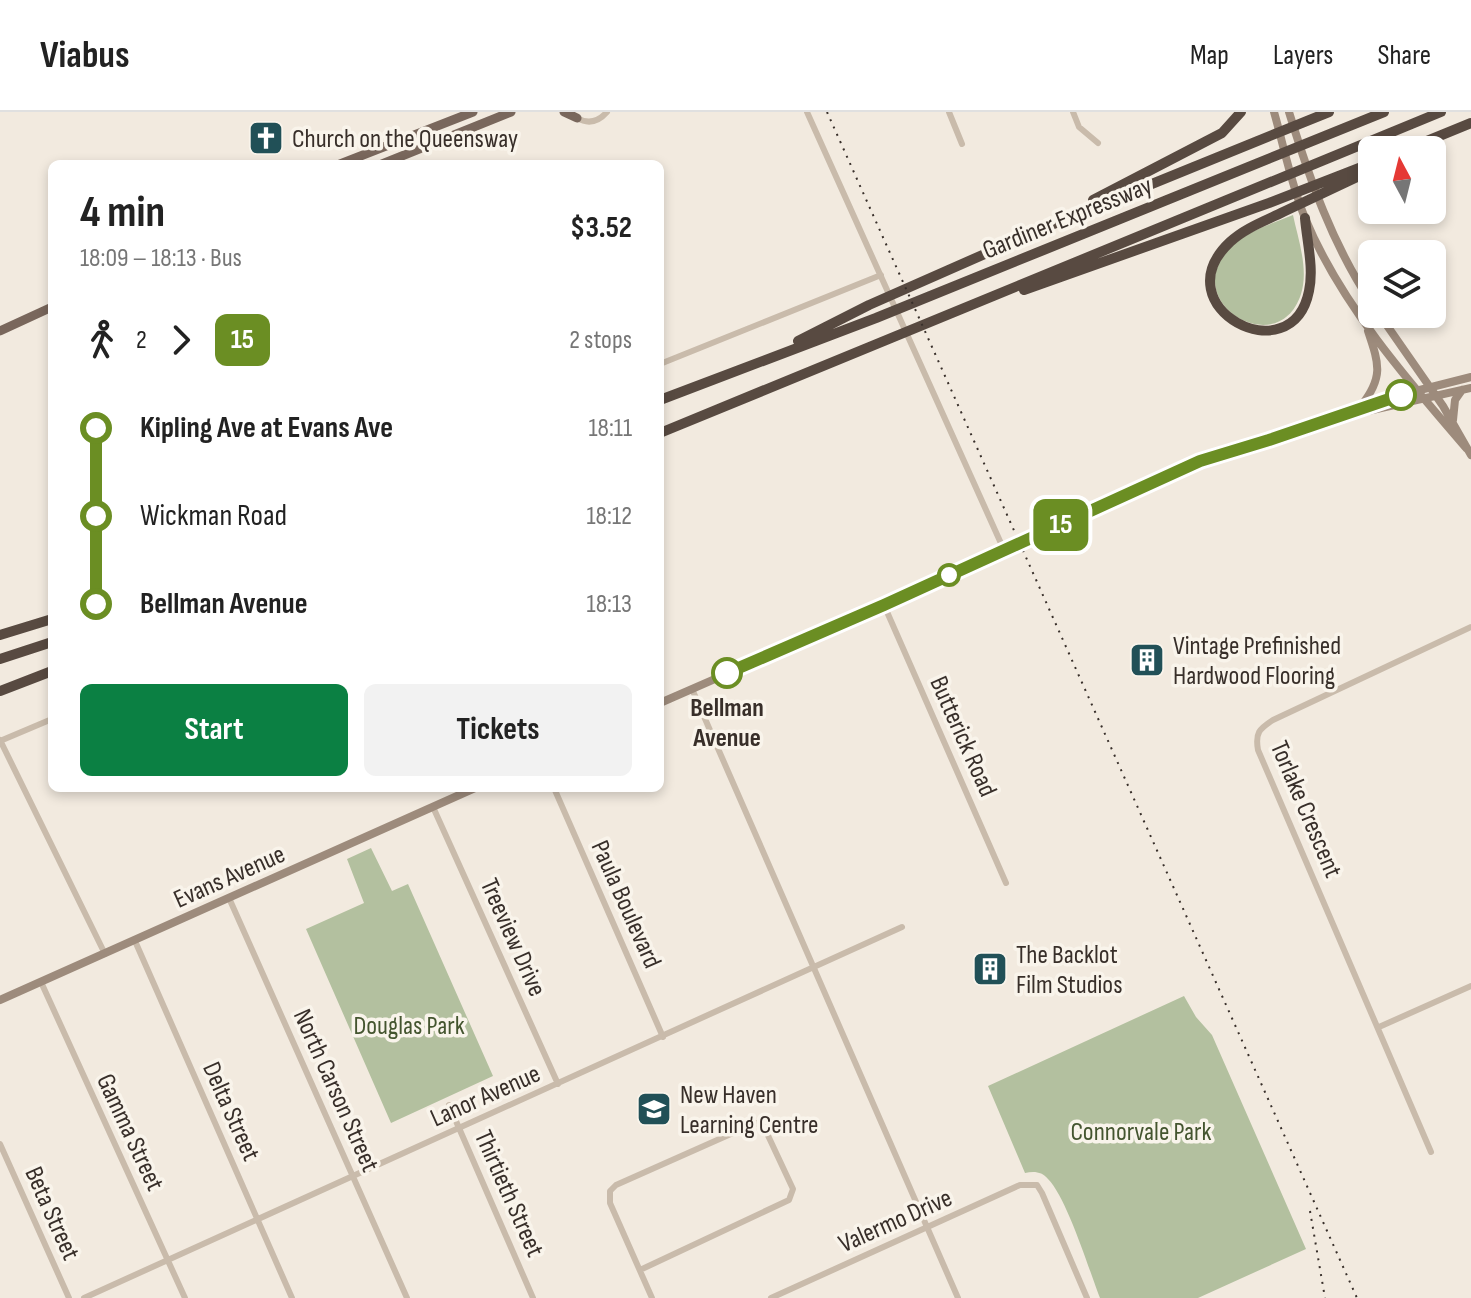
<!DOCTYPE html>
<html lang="en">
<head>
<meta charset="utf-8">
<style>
	:root { --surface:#fff; --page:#f2f2f2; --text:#222; --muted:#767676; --line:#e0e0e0; --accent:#0b8043 }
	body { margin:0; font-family:"Sofia Sans Condensed",sans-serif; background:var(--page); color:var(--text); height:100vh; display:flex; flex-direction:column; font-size:30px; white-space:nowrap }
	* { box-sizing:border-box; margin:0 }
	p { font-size:26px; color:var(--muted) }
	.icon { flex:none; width:44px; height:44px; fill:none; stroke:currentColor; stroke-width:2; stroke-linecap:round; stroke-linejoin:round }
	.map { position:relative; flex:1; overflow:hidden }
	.panel { position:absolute; left:48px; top:48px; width:616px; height:632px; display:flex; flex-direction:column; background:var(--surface); border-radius:12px; box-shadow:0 4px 12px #0003 }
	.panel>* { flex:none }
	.badge { padding:0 16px; border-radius:12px; font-size:28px; line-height:52px }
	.needle { width:52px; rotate:353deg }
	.fabs { position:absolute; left:1358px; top:24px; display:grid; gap:16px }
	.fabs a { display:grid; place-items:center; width:88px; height:88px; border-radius:12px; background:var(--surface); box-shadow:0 4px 12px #0003; font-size:40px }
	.map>.badge { position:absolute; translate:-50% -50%; box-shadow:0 0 0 4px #fff }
	.legs { display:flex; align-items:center; gap:12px; height:88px; padding:0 32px; font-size:26px }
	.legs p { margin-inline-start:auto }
	.summary { display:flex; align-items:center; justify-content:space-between; height:136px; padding:0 32px }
	h1 { font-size:44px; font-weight:700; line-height:60px }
	.primary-button { display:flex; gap:16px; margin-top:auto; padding:16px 32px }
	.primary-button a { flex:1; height:92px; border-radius:12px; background:var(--accent); color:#fff; font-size:32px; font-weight:700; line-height:92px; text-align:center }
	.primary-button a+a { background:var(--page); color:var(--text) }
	ul { padding:0 32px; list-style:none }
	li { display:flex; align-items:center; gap:28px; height:88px; font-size:30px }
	li i { display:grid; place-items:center; width:12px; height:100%; margin:0 10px; background:currentColor }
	li i::after { content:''; width:20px; height:20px; margin:-10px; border:6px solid; border-radius:50%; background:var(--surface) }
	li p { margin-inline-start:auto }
	li:first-child i { background:linear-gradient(#0000 50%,currentColor 0) }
	li:last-child i { background:linear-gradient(currentColor 50%,#0000 0) }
	header { display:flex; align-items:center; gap:48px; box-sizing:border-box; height:112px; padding:0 40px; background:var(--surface); border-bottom:2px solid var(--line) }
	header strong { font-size:38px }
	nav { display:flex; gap:44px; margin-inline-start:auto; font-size:28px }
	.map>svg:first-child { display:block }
	.green { fill:#b3c09f }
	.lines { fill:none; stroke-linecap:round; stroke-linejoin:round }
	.minor { stroke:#c9bbab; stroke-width:6 }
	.secondary { stroke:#9d8b7c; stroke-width:8 }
	.primary { stroke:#79675c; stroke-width:9 }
	.motorway { stroke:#584a41; stroke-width:10 }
	.rail { stroke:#382f2a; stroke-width:2; stroke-dasharray:2 6; stroke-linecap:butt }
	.line-1-casing { stroke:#fff; stroke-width:18 }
	.line-1 { stroke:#6b8e23; stroke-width:12 }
	.stop-1-dot { fill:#fff; stroke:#6b8e23; stroke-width:4 }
	.labels { text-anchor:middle; stroke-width:7; stroke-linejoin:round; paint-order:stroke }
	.poi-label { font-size:26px; fill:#382f2a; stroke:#f9f4eb; text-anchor:start }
	.street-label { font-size:26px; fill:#382f2a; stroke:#f9f4eb }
	.stop-label { font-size:26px; font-weight:bold; fill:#382f2a; stroke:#f9f4eb }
	.park-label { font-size:26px; fill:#44552f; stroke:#f9f4eb }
</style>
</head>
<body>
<header>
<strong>Viabus</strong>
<nav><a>Map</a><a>Layers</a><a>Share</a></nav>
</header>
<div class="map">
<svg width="1471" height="1186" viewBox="0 0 1471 1186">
	<rect width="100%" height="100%" fill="#f2eadf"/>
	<path class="green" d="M1293,103C1298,127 1309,157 1301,182C1278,254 1169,185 1237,130C1253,117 1274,111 1293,103Z
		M371,736L392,779L408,772L493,964L391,1011L306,817L364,791L347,747Z
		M1184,884L1196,905L1212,923L1306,1137L1198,1186H1100C1089,1158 1067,1086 1048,1067C1042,1060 1035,1059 1025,1061L988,974Z"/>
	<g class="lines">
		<path class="minor" d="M807,0L1004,438
			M949,0L962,32
			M1073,0L1079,15L1098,31
			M577,6C589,13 599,9 607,0
			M660,252L881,163
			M884,493L1006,771
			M692,577L958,1186
			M0,628L105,842
			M0,629L52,607
			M554,676L663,925
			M433,695L558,972
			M229,786L407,1186
			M135,829L292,1186
			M41,870L185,1186
			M1379,915L1471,874
			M449,993L533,1186
			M0,1032L69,1186
			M1431,1040L1258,638C1255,621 1259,617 1273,608L1471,515
			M640,1158L789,1088L793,1077L764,1015L756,1011L751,1013L616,1073L610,1079V1091L652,1186
			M84,1186L902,815
			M771,1186L1020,1073H1037L1042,1081L1087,1186"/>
		<path class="secondary" d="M1274,0C1284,35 1291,72 1305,106C1340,191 1408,269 1467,337
			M1289,0C1310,68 1332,132 1372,192
			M1379,202L1443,294L1471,343
			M1361,294C1384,265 1379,252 1368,219
			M1350,303L1471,276
			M1453,308L1455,288L1462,278
			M660,591L884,493L1200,349L1269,328L1404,282L1471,265
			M0,888L475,676"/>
		<path class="primary" d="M564,0L577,6
			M340,52L473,0
			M382,52L511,0
			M0,219L52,195"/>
		<path class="motorway" d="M1405,38L1471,11
			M1093,88L1222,21L1241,0
			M1305,106C1307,130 1314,156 1309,179C1292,264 1161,195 1230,130C1245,116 1265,109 1283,100C1313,86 1342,72 1372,58
			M1024,178L1269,91L1372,51
			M798,229L869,193L1046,115L1329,0
			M660,288L876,206L1384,0
			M660,321L1441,0
			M0,523L52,507
			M0,547L52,530
			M0,579L52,559"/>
		<path class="rail" d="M827,0L1357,1186
			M1310,1099L1325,1186"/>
	</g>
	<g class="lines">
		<g class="line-1-casing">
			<path id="line-1" d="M727,561L884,493L1200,349L1269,328L1401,283"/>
		</g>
		<use href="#line-1" class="line-1"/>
	</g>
	<defs>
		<g id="church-square" transform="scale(1.8)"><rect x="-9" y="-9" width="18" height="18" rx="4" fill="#215057" stroke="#f9f4eb"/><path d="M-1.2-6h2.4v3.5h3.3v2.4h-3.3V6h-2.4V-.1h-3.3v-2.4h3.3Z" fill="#fff"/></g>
		<g id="building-square" transform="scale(1.8)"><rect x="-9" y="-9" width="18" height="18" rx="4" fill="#215057" stroke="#f9f4eb"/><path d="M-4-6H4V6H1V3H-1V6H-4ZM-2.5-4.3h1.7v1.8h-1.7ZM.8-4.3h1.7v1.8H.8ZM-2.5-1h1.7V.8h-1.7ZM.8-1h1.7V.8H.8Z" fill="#fff"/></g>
		<g id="school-square" transform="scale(1.8)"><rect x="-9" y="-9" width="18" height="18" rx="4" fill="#215057" stroke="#f9f4eb"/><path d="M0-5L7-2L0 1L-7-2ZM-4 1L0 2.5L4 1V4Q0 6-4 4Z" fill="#fff"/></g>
	</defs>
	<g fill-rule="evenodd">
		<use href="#church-square" x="266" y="26"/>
		<use href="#building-square" x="1147" y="548"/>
		<use href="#building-square" x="990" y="857"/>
		<use href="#school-square" x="654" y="997"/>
	</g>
	<g class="stop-1-dot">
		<circle cx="1401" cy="283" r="14"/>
		<circle cx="949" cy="463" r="10"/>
		<circle cx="727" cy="561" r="14"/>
	</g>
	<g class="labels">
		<g class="poi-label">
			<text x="292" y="35">Church on the Queensway</text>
			<text x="1173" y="542">Vintage Prefinished<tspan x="1173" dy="30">Hardwood Flooring</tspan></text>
			<text x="1016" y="851">The Backlot<tspan x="1016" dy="30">Film Studios</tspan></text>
			<text x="680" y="991">New Haven<tspan x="680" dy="30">Learning Centre</tspan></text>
		</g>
		<g class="street-label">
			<text transform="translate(1067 105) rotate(-22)" y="9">Gardiner Expressway</text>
			<text transform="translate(964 624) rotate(66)" y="9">Butterick Road</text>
			<text transform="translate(1307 697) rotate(67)" y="9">Torlake Crescent</text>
			<text transform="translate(229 764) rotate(-24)" y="9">Evans Avenue</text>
			<text transform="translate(627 792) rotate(66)" y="9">Paula Boulevard</text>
			<text transform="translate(514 825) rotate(66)" y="9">Treeview Drive</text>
			<text transform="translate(337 978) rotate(66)" y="9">North Carson Street</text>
			<text transform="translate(485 983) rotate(-24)" y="9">Lanor Avenue</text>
			<text transform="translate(232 999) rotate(66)" y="9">Delta Street</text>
			<text transform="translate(131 1020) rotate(65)" y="9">Gamma Street</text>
			<text transform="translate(510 1081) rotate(66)" y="9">Thirtieth Street</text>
			<text transform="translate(53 1101) rotate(66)" y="9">Beta Street</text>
			<text transform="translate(895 1108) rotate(-24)" y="9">Valermo Drive</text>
		</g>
		<g class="stop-label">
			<text x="727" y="604">Bellman<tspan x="727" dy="30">Avenue</tspan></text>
		</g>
		<g class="park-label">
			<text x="409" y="922">Douglas Park</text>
			<text x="1141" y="1028">Connorvale Park</text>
		</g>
	</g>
</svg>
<div class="fabs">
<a><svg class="needle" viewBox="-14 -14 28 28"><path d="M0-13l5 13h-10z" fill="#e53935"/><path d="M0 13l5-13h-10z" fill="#767676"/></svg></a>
<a><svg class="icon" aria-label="layers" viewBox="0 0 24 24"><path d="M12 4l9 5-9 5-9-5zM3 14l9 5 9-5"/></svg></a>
</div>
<b class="badge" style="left:1061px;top:413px;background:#6b8e23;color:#fff">15</b>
<section class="panel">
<div class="summary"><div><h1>4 min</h1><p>18:09 – 18:13 · Bus</p></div><b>$3.52</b></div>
<div class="legs"><svg class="icon" aria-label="walk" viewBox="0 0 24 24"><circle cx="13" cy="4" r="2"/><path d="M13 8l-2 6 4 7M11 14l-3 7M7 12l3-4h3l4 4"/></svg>2<svg class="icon" aria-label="forward" viewBox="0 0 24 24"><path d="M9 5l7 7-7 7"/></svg><b class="badge" style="background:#6b8e23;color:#fff">15</b><p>2 stops</p></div>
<ul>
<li><i style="color:#6b8e23"></i><b>Kipling Ave at Evans Ave</b><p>18:11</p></li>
<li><i style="color:#6b8e23"></i><span>Wickman Road</span><p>18:12</p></li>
<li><i style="color:#6b8e23"></i><b>Bellman Avenue</b><p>18:13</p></li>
</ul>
<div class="primary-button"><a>Start</a><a>Tickets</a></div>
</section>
</div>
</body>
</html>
